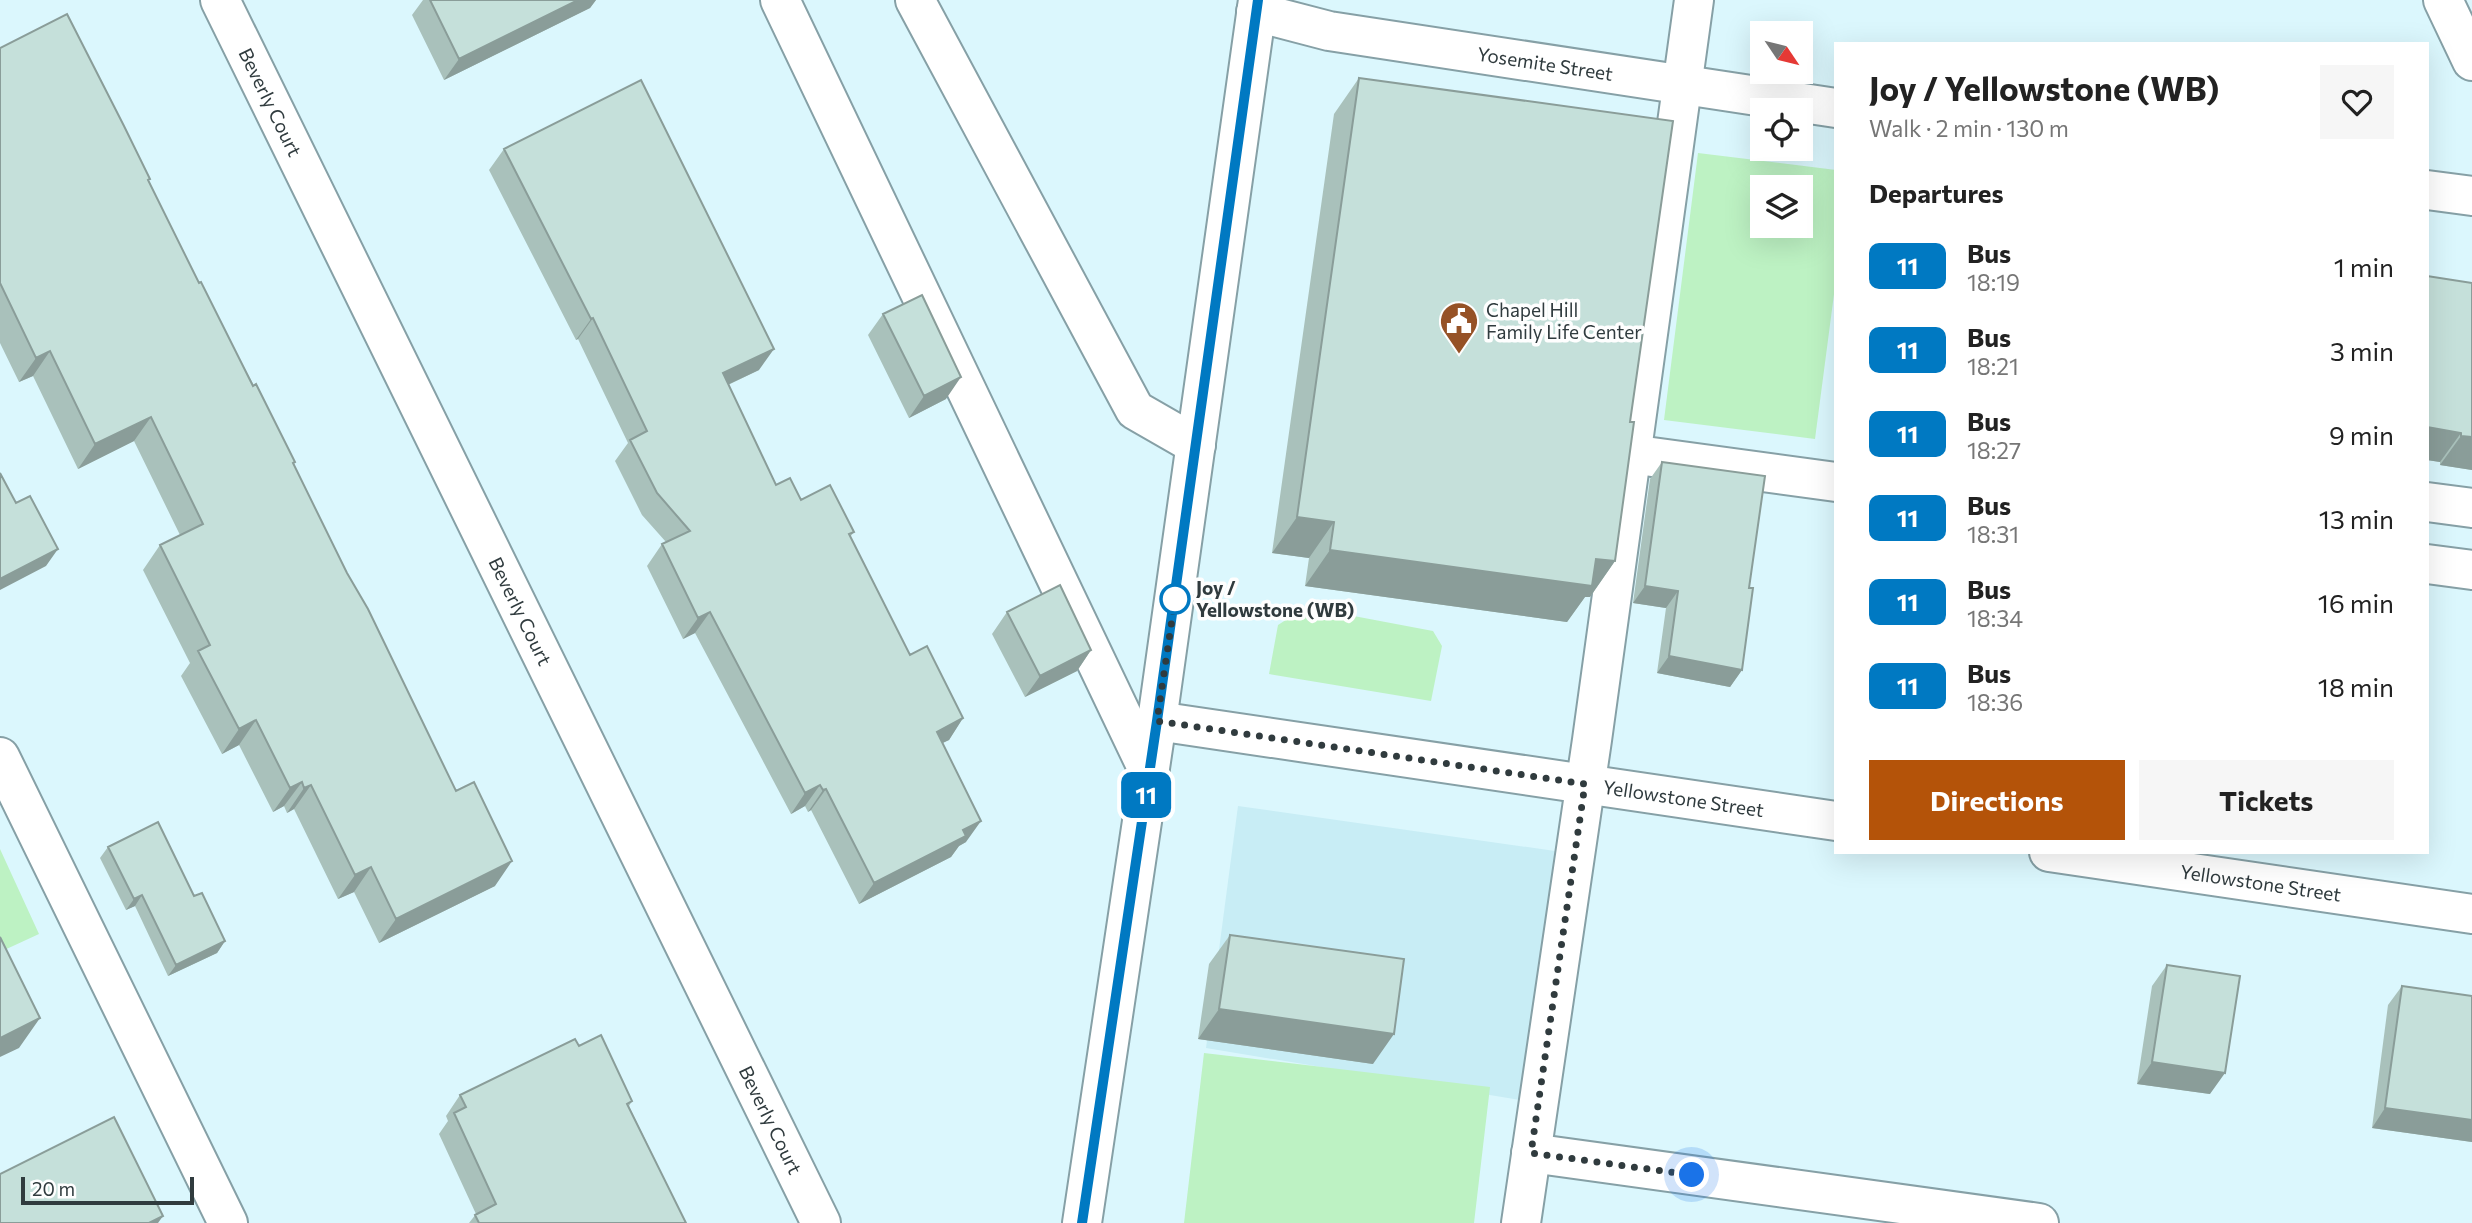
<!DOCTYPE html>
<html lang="en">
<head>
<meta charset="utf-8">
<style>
	:root { --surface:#fff; --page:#f6f6f6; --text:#222; --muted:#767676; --accent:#b45309 }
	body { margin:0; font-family:Commissioner,sans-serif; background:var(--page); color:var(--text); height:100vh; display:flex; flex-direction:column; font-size:26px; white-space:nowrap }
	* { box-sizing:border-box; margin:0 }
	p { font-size:23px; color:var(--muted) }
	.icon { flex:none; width:38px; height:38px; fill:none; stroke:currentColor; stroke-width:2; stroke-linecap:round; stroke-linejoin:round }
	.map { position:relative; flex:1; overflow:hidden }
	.panel { position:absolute; left:1834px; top:42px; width:595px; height:812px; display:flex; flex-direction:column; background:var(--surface); border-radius:0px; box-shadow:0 7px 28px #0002 }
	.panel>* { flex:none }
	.badge { padding:0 14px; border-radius:10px; font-size:24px; line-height:46px }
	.needle { width:46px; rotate:125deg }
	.tools { position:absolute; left:1750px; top:21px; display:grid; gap:14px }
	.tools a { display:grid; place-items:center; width:63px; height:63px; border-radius:0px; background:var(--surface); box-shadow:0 7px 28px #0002; font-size:35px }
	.scale { position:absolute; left:21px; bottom:18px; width:173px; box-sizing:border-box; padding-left:7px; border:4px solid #303b3e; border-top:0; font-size:19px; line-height:24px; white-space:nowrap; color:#303b3e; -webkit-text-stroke:5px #fefefe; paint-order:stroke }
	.you { position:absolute; width:35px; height:35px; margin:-18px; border:5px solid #fff; border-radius:50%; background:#1a73e8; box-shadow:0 0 0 10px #1a73e833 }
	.map>.badge { position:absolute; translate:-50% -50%; box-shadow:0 0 0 4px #fff }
	h2 { padding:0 35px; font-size:26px; line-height:63px }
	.round { display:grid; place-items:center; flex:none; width:74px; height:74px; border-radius:0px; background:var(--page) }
	.summary { display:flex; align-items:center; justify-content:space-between; height:119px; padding:0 35px }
	h1 { font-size:33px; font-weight:700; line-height:52px }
	.action { display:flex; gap:14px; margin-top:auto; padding:14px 35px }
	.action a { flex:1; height:80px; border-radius:0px; background:var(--accent); color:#fff; font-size:28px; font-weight:700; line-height:80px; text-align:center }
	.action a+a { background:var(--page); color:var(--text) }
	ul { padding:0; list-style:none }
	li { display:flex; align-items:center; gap:21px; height:84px; padding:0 35px }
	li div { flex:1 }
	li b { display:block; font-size:26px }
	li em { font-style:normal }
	li .badge { min-width:77px; font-weight:700; text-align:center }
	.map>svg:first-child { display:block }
	.built { fill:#c8edf5 }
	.green { fill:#bdf2c3; fill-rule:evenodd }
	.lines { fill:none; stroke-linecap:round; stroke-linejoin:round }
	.minor-casing { stroke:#86a0a6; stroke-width:42 }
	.minor { stroke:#fff; stroke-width:38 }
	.wall { fill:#a9c1bb }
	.shaded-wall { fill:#8a9d99 }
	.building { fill:#c5e0da; stroke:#8a9d99; stroke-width:2 }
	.line-casing { stroke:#fff; stroke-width:16 }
	.line { stroke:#0079c2; stroke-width:10 }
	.walk { stroke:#303b3e; stroke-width:7; stroke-dasharray:0 12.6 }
	.stop-dot { fill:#fff; stroke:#0079c2; stroke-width:3.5 }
	.labels { text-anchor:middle; stroke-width:7; stroke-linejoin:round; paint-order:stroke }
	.street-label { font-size:19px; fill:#303b3e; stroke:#fefefe }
	.poi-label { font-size:19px; fill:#303b3e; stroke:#fefefe; text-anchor:start }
	.stop-label { font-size:19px; font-weight:bold; fill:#303b3e; stroke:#fefefe; text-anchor:start }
</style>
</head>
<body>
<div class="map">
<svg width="2472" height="1223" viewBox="0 0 2472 1223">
	<rect width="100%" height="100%" fill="#dbf7fd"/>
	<path class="built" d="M1238,806L1555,851L1520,1100L1206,1048Z"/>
	<path class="green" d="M1698,153L1836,170V279L1815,439L1664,420ZM1762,187H1801V226H1762Z
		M1306,607L1433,631L1442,646L1431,701L1269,674L1278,625Z
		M0,849L39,934L0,952Z
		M1204,1053L1490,1087L1474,1223H1184Z"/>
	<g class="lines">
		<g class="minor-casing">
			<g id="minor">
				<path id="s1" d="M220,0L821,1223"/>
				<path d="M780,0L1150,774"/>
				<path d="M915,0L1135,410L1196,445"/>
				<path d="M2443,0L2472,61"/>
				<path id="s2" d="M1256,12L1329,31L1836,108"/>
				<path d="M2427,190L2472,196"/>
				<path d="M1630,454L1836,482"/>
				<path d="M2427,502L2472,508"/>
				<path d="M2427,564L2472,570"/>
				<path id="s3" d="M1157,721L1836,821"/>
				<path d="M0,757L228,1223"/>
				<path id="s4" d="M2049,852L2472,914"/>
				<path d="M1531,1153L2039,1223"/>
				<path d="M1082,1223L1157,721L1258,0"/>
				<path d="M1521,1223L1592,740L1694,0"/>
			</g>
		</g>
		<use href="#minor" class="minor"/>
	</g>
	<path class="wall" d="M423,0H596L590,8L444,80L412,15Z
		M0,48L150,179L148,181L199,283L295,462L294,465L495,886L379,943L354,892L338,899L294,809L287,813L284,806L273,812L239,745L222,754L181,676L190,663L143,570L160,545L180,535L134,441L78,469L33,376L19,382L0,343Z
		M1359,78L1630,422L1615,561L1590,597H1585L1567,622L1305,586L1309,558L1272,553L1334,114Z
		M504,149L759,370L728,385L776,485L854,532L850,537L910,655L963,718L949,740L942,743L966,842L959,846L951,857L859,904L811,810L808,812L805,806L791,814L695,633L683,639L647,566L662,544L666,542L642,515L615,461L628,443L578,339L576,340L489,170Z
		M2427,276L2472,470L2440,465V462L2427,460Z
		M883,314L946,399L909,418L868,335Z
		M1662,462L1749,588L1742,670L1730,687L1657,673L1666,608L1633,603L1650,479Z
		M1007,612L1091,650L1077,671L1025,697L992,634Z
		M108,847L225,941L217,953L168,976L135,906L126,910L100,858Z
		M1230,935L1373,1064L1198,1039L1209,964Z
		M2167,965L2210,1094L2137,1084L2152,986Z
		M2402,986L2472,996V1142L2372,1128L2388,1005Z
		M579,1046L632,1101L629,1106L686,1223H469L476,1214L439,1134L448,1121L446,1116L460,1095Z"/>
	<path class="shaded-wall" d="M578,0H596L590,8L444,80L459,59Z
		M593,318L578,339L576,340L591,319Z
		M774,349L759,370L708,394L723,373Z
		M50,351L33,376L19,382L36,358Z
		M961,377L946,399L909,418L924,396Z
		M151,417L134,441L78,469L95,444Z
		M2427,427L2461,433L2440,462L2427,460Z
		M2461,436L2472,437V470L2440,465Z
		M1297,517L1334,522L1309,558L1272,553Z
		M58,549L46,566L0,590V579Z
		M1330,550L1596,559L1615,561L1590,597H1585L1567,622L1305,586Z
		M1645,586L1678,591L1666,608L1633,603Z
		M710,612L695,633L683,639L698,618Z
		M1091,650L1077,671L1025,697L1040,676Z
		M1669,656L1742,670L1730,687L1657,673Z
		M963,718L949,740L922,753L937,732Z
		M256,720L239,745L222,754L239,729Z
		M302,782L284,806L273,812L290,788Z
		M311,785L294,809L287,813L304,788Z
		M820,785L805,806L791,814L805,793Z
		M826,789L811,810L808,812L823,790Z
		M981,821L966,842L959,846L951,857L859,904L874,883L963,830Z
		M512,861L495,886L379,943L396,919Z
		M371,867L354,892L338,899L355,875Z
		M142,895L135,906L126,910L134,899Z
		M225,941L217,953L168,976L176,965Z
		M1219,1009L1394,1034L1373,1064L1198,1039Z
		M40,1018L19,1048L0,1057V1038Z
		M2152,1062L2225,1073L2210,1094L2137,1084Z
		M2385,1108L2472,1120V1142L2372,1128Z
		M163,1216L158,1223H149Z"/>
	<path class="building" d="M430,0H578L459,59Z
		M67,14L124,126L150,179L148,180L199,283L201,282L253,386L256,384L295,462L293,463L347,573L368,609L456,791L474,782L512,861L396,919L371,867L355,875L311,785L304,788L302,782L290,788L256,720L239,729L198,651L210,645L160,545L203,524L151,417L95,444L50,351L36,358L0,283V48Z
		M1359,78L1673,121L1630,422H1634L1615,561L1596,559L1592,586L1330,550L1334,522L1297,517Z
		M641,80L774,349L723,373L776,485L790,478L801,500L830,485L854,532L849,534L910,655L927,646L963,718L937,732L981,821L963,830L966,836L874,883L826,789L823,790L820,785L805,793L710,612L698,618L662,544L690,531L657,493L630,440L647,431L593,318L591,319L504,149Z
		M2427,276L2472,283V437L2461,436V433L2427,427Z
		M922,295L961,377L924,396L883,314Z
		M1662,462L1765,476L1749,588H1753L1742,670L1669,656L1678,591L1645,586Z
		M0,473L16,503L30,496L58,549L0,579Z
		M1060,585L1091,650L1040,676L1007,612Z
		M158,822L194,896L202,893L225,941L176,965L142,895L134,899L108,847Z
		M1230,935L1404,959L1394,1034L1219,1009Z
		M0,937L40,1018L0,1038Z
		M2167,965L2240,976L2225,1073L2152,1062Z
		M2402,986L2472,996V1120L2385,1108Z
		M601,1035L632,1101L627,1104L686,1223H479L475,1215L496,1204L454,1113L466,1107L460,1095L575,1039L579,1046Z
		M114,1117L163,1216L149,1223H0V1174Z"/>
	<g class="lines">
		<g class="line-casing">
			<path id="line" d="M1082,1223L1157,721L1258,0"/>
		</g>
		<use href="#line" class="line"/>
		<path class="walk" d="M1175,599L1157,721L1585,784L1531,1153L1692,1175"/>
	</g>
	<defs>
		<g id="civic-pin" transform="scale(2.0125)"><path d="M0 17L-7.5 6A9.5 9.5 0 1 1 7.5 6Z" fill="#965226" stroke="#fefefe"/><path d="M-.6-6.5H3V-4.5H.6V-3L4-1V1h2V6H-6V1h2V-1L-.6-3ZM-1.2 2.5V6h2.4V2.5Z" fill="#fff"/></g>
	</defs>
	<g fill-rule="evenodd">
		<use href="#civic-pin" x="1459" y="321"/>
	</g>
	<circle class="stop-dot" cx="1175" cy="599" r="14"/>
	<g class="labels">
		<g class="street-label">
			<text dy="7" stroke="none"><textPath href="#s2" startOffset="294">Yosemite Street</textPath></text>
			<text dy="7" stroke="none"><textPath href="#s1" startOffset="114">Beverly Court</textPath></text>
			<text dy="7" stroke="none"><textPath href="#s1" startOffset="681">Beverly Court</textPath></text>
			<text dy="7" stroke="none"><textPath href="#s3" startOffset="532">Yellowstone Street</textPath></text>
			<text dy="7" stroke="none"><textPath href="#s4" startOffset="214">Yellowstone Street</textPath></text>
			<text dy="7" stroke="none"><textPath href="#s1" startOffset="1248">Beverly Court</textPath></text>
		</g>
		<g class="poi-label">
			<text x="1486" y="317">Chapel Hill<tspan x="1486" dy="22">Family Life Center</tspan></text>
		</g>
		<g class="stop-label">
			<text x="1196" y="595">Joy /<tspan x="1196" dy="22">Yellowstone (WB)</tspan></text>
		</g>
	</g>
</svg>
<div class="tools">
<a><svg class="needle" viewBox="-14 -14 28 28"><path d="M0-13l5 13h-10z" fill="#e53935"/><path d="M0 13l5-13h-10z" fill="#767676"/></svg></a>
<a><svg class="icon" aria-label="locate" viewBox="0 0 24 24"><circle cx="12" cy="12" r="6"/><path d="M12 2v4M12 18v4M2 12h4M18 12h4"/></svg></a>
<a><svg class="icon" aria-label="layers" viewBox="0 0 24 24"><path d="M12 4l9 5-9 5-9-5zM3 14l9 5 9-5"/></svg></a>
</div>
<div class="scale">20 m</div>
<div class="you" style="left:1692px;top:1175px"></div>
<b class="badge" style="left:1146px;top:795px;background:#0079c2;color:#fff">11</b>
<section class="panel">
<div class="summary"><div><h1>Joy / Yellowstone (WB)</h1><p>Walk · 2 min · 130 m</p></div><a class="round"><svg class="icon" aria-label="heart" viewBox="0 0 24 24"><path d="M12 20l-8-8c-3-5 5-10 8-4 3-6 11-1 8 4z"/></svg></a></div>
<h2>Departures</h2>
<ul>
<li><span class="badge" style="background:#0079c2;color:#fff">11</span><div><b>Bus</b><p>18:19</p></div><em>1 min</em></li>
<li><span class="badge" style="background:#0079c2;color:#fff">11</span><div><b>Bus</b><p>18:21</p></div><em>3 min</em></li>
<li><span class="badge" style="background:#0079c2;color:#fff">11</span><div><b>Bus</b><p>18:27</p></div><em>9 min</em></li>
<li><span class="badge" style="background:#0079c2;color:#fff">11</span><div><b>Bus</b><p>18:31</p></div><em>13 min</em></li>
<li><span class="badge" style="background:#0079c2;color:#fff">11</span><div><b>Bus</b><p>18:34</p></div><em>16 min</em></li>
<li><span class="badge" style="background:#0079c2;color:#fff">11</span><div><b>Bus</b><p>18:36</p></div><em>18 min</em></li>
</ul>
<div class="action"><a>Directions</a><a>Tickets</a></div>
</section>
</div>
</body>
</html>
